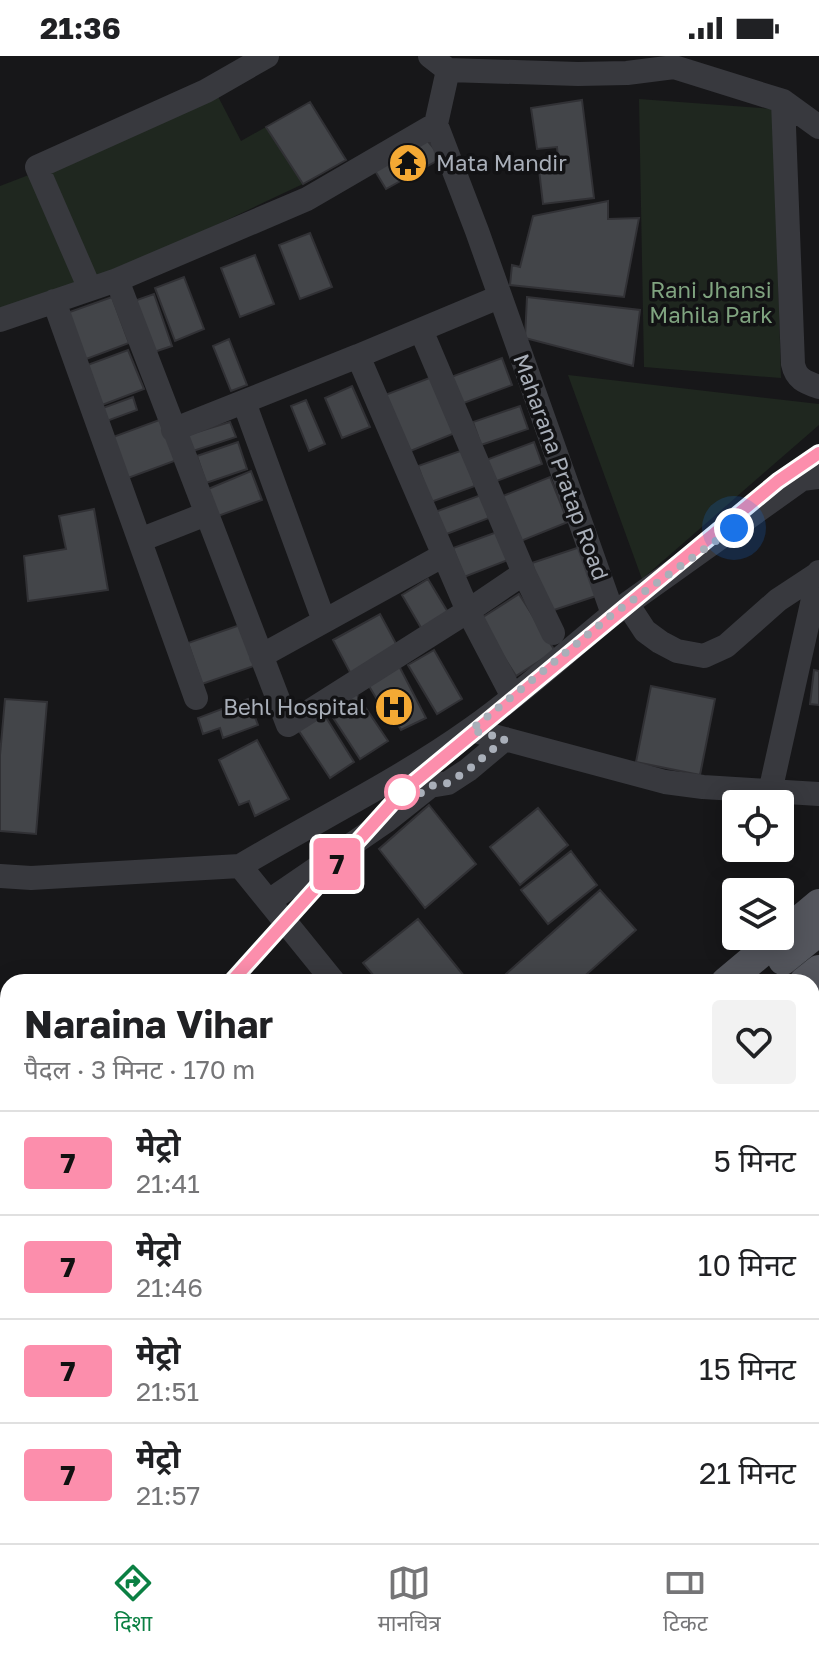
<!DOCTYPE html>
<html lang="hi">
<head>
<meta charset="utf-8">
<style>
	:root { --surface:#fff; --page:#f2f2f2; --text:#202124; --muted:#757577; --line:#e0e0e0; --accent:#0b8043 }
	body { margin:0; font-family:"Golos Text","Noto Sans Devanagari",sans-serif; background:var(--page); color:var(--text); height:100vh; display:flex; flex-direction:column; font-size:30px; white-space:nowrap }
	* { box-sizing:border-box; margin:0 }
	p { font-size:26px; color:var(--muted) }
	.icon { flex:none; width:44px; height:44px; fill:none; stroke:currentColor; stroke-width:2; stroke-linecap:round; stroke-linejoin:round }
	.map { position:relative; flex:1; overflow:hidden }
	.drawer { position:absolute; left:0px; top:918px; width:820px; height:570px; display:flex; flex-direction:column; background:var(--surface); border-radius:24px 24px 0 0; box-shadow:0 4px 20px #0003 }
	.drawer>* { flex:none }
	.badge { padding:0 16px; border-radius:6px; font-size:28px; line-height:52px }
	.controls { position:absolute; left:722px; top:734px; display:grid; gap:16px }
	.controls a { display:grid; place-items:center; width:72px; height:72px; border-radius:8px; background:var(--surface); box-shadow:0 4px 20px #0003; font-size:40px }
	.you { position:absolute; width:40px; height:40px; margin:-20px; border:6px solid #fff; border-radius:50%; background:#1a73e8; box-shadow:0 0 0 12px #1a73e833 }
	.map>.badge { position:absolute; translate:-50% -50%; box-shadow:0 0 0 4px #fff }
	.round { display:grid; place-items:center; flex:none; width:84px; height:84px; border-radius:8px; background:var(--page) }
	.summary { display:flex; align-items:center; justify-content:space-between; height:136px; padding:0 24px }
	h1 { font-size:38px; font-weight:700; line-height:60px }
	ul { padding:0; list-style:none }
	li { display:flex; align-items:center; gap:24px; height:104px; padding:0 24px; border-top:2px solid var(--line) }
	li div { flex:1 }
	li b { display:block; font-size:30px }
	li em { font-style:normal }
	li .badge { min-width:88px; font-weight:700; text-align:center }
	.status { display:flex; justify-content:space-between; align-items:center; height:56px; padding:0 40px; background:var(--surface); direction:ltr }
	.status svg { height:22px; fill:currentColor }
	.tab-bar { display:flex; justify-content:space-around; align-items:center; height:112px; border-top:2px solid var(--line); background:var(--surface); font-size:22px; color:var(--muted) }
	.tab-bar a { display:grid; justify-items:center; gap:4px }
	.tab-bar .selected { color:var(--accent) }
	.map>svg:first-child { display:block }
	.green { fill:#1f271f }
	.building { fill:#434549; stroke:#313135; stroke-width:2 }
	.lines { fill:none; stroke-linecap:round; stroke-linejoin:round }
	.minor { stroke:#38393e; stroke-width:24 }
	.major { stroke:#54565d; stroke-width:30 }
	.major-bridge { stroke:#54565d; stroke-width:30 }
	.line-casing { stroke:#fff; stroke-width:18 }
	.line { stroke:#fc8eac; stroke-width:12 }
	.walk { stroke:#a9afb9; stroke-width:8; stroke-dasharray:0 14.4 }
	.stop-dot { fill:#fff; stroke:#fc8eac; stroke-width:4 }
	.labels { text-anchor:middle; stroke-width:7; stroke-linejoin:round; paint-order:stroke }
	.poi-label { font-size:22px; fill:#a9afb9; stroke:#121214; text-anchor:start }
	.park-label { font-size:22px; fill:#80a480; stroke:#121214 }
	.street-label { font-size:22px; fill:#a9afb9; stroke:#121214 }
</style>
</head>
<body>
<div class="status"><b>21:36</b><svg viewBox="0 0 49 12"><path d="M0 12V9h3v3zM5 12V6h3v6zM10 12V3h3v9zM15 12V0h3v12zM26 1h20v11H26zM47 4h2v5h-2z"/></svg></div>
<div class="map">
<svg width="819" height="1487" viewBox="0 0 819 1487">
	<rect width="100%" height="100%" fill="#171719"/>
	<path class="green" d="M209,23L241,85L266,71L303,128L112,218L0,259V130L47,112Z
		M639,43L773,53L781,322L644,311Z
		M568,319L819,348V369L642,523Z"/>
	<path class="building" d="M582,44L594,142L543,148L538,105L558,102L557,91L537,93L531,52Z
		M310,46L346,104L303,128L266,71Z
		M426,83L442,102L386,133L374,113Z
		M608,145V163L639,162L624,241L510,229L512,209L520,211L533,160Z
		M310,177L332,231L300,243L279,189Z
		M255,199L274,248L240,261L221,212Z
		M184,221L204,273L175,285L155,232Z
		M154,238L172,290L148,298L131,246Z
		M112,241L129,287L81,305L64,258Z
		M527,241L640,254L633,310L525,282Z
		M229,283L247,329L231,335L213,290Z
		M128,294L144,333L97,351L82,311Z
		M502,302L512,329L461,348L451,321Z
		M432,321L455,377L408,396L385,339Z
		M352,330L370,371L342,382L325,342Z
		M133,341L137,354L104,366L100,353Z
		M306,344L325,388L309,395L291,350Z
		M520,350L528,373L481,389L473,366Z
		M162,363L177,404L128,422L113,381Z
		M230,366L236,381L193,395L187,379Z
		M238,386L247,413L206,427L197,400Z
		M534,386L542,408L494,426L486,404Z
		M463,394L475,430L431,446L418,410Z
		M251,415L262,444L218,460L208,433Z
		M550,421L568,466L516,487L498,442Z
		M481,439L489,462L444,479L435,456Z
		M94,453L108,534L28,545L24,500L66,493L59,460Z
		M497,476L508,504L464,521L453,492Z
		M580,491L596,540L548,556L532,507Z
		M428,523L449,558L423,575L402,539Z
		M519,538L555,595L516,620L480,563Z
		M380,558L400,595L352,620L333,584Z
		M240,569L254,610L202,628L188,587Z
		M434,594L462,643L437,658L408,609Z
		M398,608L426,662L401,674L389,654L382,652L366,625Z
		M814,614L819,615V649L810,648Z
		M651,630L715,643L700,719L636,706Z
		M355,636L388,685L360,703L328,654Z
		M5,643L47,646L36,778L0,775V699Z
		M248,643L258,669L223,682L220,672L203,678L198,662Z
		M322,655L354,706L330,722L297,672Z
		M257,684L289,743L255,760L249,745L239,749L219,704Z
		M429,749L476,808L425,852L379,793Z
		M538,752L568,789L520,829L490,791Z
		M571,795L597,829L548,868L521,834Z
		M600,834L636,874L578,926H497Z
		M418,863L469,926H379L363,907Z
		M8,1212V1266L0,1255V1218Z
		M812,1298L819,1300V1352L812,1350Z
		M0,1328L8,1338V1401L0,1391Z"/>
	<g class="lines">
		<path class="minor" d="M430,0L448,14L578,18L627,17L674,11L783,45L819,71
			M783,45L793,308C796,323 805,326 819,331
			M117,224L288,669L468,555L358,300L173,374
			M90,233L37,111L206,35L267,0
			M54,245L196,642
			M0,264L117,224L307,143L436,68
			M421,274L524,517L553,577
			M358,300L499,241
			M244,346L324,565
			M140,484L206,458
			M628,549L645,575L660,586L677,595L704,600L726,590L778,544L819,517
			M613,558L802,423L819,421
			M261,600L444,499
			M513,641L468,555L524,517
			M471,674L665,726L703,731L819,738
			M770,736L819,516
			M0,820L31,822L240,810
			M269,845L386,765L430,730L448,727L468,714L505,683
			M334,926L240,810C317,764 398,725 471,673C521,638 566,596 613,558L477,175L436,68L448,14
			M0,1192L8,1185
			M0,1480L8,1473
			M592,1487L595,1480"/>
		<path class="major" d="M783,904L819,875
			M726,926L819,848
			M804,926L819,914
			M29,1487L38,1480
			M80,1487L89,1480
			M177,1487L185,1480"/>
		<path class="major-bridge" d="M127,1487L136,1480"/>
	</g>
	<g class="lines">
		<g class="line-casing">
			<path id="line" d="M231,926L403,735L778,425L819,397"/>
		</g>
		<use href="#line" class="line"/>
		<path class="walk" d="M402,736L408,747L430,730L448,727L468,714L505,683L471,674L613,558L734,472"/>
	</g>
	<defs>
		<g id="temple-disc" transform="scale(2)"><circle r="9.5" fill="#f4a934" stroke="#121214"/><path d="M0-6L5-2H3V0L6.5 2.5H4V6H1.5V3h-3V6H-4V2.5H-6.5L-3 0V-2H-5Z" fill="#111"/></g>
		<g id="hospital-disc" transform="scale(2)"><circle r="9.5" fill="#f4a934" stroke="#121214"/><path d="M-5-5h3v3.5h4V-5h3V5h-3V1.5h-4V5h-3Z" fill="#111"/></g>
	</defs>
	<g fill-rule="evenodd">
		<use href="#temple-disc" x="408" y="107"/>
		<use href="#hospital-disc" x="394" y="651"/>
	</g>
	<circle class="stop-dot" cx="402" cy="736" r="16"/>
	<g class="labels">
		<g class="poi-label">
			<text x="436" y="115">Mata Mandir</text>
			<text x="366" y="659" text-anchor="end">Behl Hospital</text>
		</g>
		<g class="park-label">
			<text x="711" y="242">Rani Jhansi<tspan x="711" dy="25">Mahila Park</tspan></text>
		</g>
		<g class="street-label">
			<text transform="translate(561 411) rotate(70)" y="8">Maharana Pratap Road</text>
		</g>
	</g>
</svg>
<div class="controls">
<a><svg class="icon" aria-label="locate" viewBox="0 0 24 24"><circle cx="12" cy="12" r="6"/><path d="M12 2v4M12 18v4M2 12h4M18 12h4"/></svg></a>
<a><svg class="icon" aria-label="layers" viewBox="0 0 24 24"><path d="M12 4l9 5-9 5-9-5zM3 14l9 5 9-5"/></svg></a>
</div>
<div class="you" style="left:734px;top:472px"></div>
<b class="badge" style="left:337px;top:808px;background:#fc8eac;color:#111">7</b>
<section class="drawer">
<div class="summary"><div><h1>Naraina Vihar</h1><p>पैदल · 3 मिनट · 170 m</p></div><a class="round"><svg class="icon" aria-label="heart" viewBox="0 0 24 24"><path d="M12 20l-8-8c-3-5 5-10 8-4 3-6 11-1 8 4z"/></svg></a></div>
<ul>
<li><span class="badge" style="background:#fc8eac;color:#111">7</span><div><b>मेट्रो</b><p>21:41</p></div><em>5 मिनट</em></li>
<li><span class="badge" style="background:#fc8eac;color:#111">7</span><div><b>मेट्रो</b><p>21:46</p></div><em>10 मिनट</em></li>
<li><span class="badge" style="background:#fc8eac;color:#111">7</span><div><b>मेट्रो</b><p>21:51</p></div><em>15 मिनट</em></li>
<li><span class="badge" style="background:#fc8eac;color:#111">7</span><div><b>मेट्रो</b><p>21:57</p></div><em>21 मिनट</em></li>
</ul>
</section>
</div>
<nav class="tab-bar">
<a class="selected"><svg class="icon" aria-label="directions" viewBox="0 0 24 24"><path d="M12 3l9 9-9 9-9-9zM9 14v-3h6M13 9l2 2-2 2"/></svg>दिशा</a>
<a><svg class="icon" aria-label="map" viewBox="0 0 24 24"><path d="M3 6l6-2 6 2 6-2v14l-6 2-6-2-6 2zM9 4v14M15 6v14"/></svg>मानचित्र</a>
<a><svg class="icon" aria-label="tickets" viewBox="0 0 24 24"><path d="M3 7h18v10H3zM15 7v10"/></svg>टिकट</a>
</nav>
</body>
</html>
